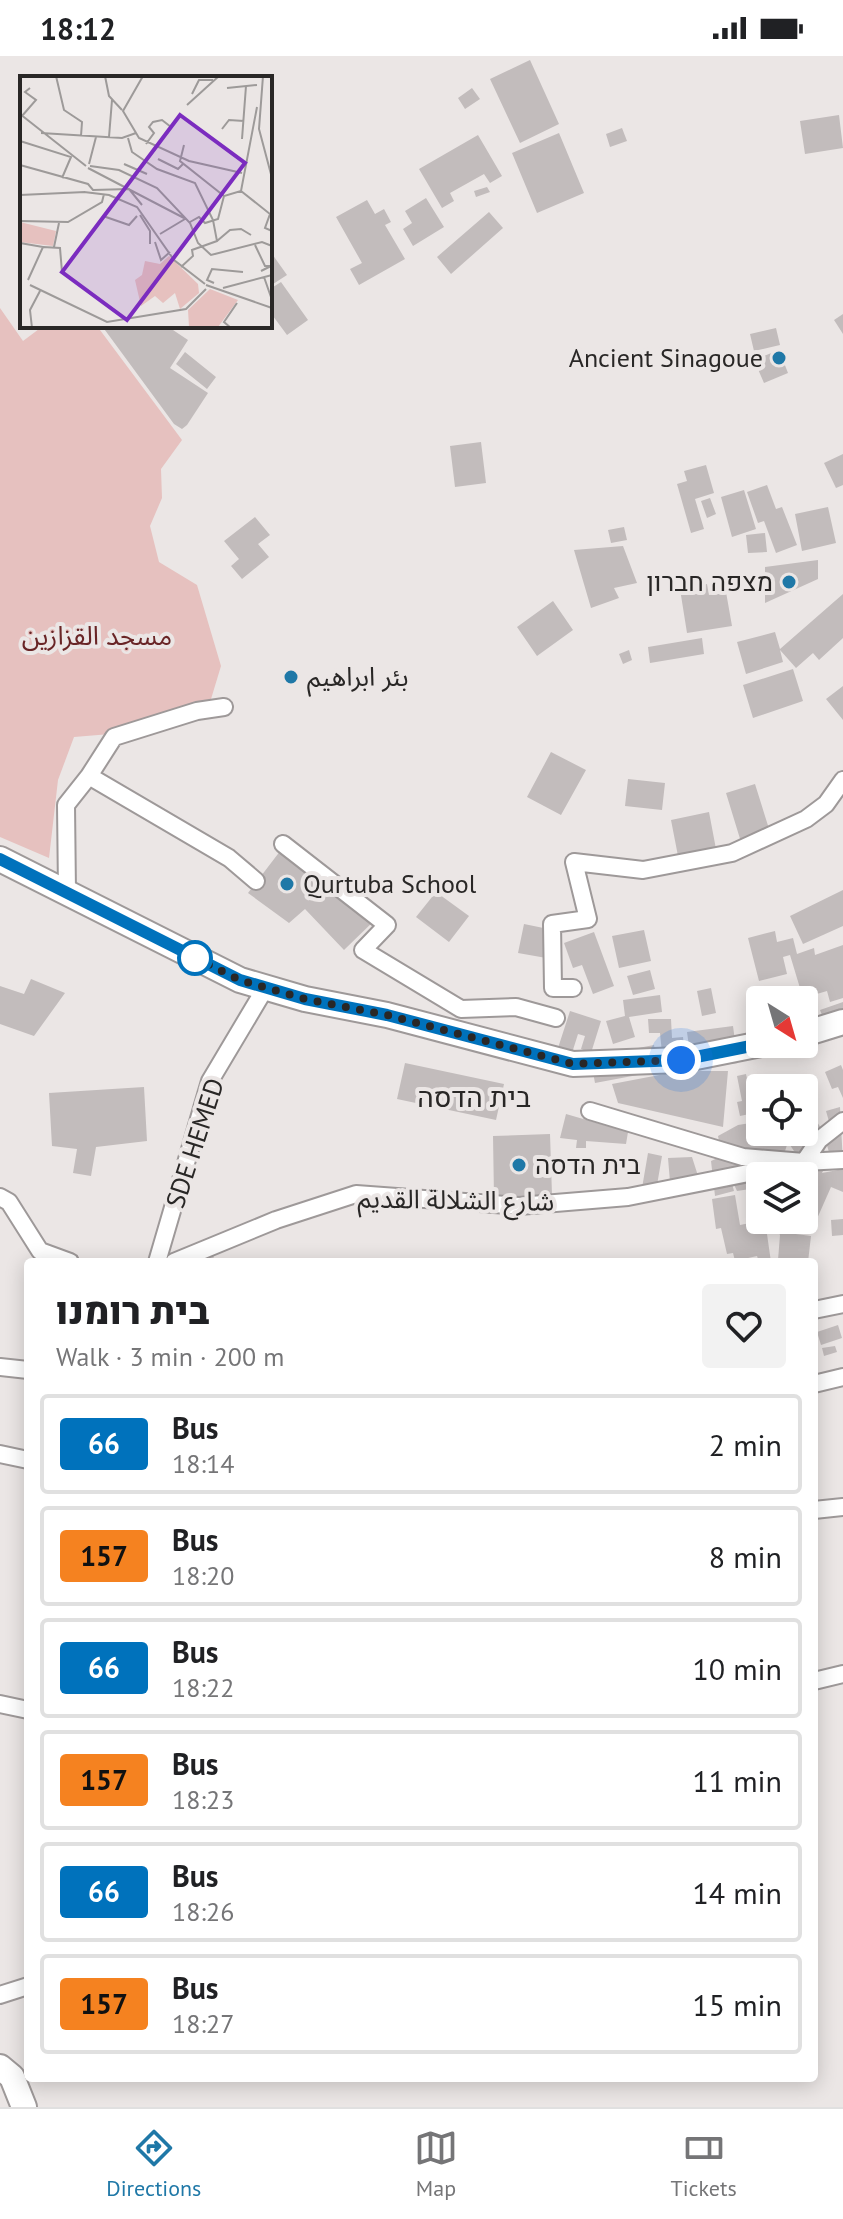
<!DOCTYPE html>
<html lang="en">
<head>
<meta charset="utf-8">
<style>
	:root { --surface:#fff; --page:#f2f2f2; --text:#202124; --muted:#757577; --line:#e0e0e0; --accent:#1f78a7 }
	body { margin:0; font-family:"PT Sans","Noto Sans Arabic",Heebo,sans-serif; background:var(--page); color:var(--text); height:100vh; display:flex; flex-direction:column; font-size:30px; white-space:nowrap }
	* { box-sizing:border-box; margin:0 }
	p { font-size:26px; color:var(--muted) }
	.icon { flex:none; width:44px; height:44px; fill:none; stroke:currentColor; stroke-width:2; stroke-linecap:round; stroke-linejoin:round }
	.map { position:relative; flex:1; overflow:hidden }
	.drawer { position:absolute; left:24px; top:1202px; width:794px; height:824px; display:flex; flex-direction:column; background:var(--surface); border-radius:8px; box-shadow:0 4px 20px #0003 }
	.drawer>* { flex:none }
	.badge { padding:0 16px; border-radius:6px; font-size:28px; line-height:52px }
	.needle { width:52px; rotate:143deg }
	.controls { position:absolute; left:746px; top:930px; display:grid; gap:16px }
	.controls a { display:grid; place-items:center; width:72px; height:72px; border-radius:8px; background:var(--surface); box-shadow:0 4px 20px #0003; font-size:40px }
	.you { position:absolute; width:40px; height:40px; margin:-20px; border:6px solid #fff; border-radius:50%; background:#1a73e8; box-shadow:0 0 0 12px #1a73e833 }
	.map>.badge { position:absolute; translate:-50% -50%; box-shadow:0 0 0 4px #fff }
	.round { display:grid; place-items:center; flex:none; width:84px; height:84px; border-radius:8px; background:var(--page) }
	.overview { display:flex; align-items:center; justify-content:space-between; height:136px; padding:0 32px }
	h1 { font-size:38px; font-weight:800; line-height:60px }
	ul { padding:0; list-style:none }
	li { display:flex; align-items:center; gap:24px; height:100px; margin:0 16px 12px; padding:0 16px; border:4px solid var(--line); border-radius:8px }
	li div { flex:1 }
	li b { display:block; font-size:30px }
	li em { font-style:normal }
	li .badge { min-width:88px; font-weight:700; text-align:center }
	.status { display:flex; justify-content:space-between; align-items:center; height:56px; padding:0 40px; background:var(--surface); direction:ltr }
	.status svg { height:22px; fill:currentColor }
	.tab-bar { display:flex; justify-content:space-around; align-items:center; height:112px; border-top:2px solid var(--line); background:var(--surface); font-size:22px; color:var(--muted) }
	.tab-bar a { display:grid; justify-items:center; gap:4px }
	.tab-bar .selected { color:var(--accent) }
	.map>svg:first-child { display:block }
	.green { fill:#e6c1bf }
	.building { fill:#c2bcbc; fill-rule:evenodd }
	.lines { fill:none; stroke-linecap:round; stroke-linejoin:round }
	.street-casing { stroke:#9e9999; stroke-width:20 }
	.secondary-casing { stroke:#9e9999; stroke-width:28 }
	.street { stroke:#fff; stroke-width:16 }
	.secondary { stroke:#fff; stroke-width:24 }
	.line-casing { stroke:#fff; stroke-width:18 }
	.line { stroke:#0072bc; stroke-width:12 }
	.walk { stroke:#292726; stroke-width:8; stroke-dasharray:0 14.4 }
	.poi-dot { fill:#1f78a7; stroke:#ebe6e5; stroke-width:3 }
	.stop-dot { fill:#fff; stroke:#0072bc; stroke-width:4 }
	.labels { text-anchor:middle; stroke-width:8; stroke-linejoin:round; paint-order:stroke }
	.poi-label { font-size:26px; fill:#292726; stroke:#ebe6e5; text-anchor:start }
	.park-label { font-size:26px; fill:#692526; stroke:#ebe6e5 }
	.street-label { font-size:26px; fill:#292726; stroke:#ebe6e5 }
	.neighbourhood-label { font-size:28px; fill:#292726; stroke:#ebe6e5 }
	.inset-road { fill:none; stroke:#9d9a99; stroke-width:2 }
	.view { fill:#7b2cbf; fill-opacity:0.15; stroke:#7b2cbf; stroke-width:4 }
	.inset-edge { fill:none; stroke:#292726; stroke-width:4 }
</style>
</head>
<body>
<div class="status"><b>18:12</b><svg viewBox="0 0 49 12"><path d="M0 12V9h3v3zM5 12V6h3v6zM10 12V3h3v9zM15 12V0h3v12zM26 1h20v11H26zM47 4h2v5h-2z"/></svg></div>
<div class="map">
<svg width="843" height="2051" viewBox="0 0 843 2051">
	<rect width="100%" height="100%" fill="#ebe6e5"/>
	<path class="green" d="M0,252L23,285L43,270H97L182,384L161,413L162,442L150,470L159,506L197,529L221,610L208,653L171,673L74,681L58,724L49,802L0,781Z"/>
	<path class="building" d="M530,4L559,68L520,87L490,23Z
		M472,32L480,43L465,53L458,42Z
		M839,59L843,92L805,98L800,65Z
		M622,72L627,85L610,91L606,78Z
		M559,77L584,137L537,157L512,97Z
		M478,79L502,120L490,127L484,118L450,137L454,145L442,152L419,113Z
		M487,131L490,136L476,141L474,135Z
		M426,142L444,171L413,190L403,173L412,167L405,155Z
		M367,144L375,158L384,153L391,166L385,169L405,203L359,229L350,213L362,207L336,161Z
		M489,156L503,172L451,218L437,201Z
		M270,195L287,219L270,230Z
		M281,226L308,264L287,279L270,256V233Z
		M843,258V278L834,264Z
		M102,270L126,273L128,270H167L188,284L170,312L208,337L187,369L182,373L174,368Z
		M776,272L780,289L754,295L750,278Z
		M779,294L788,317L764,327L754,304Z
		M185,296L216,321L207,333L176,308Z
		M481,386L486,427L455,431L450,390Z
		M843,398V429L836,432L824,407Z
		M706,409L714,437L695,443L704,473L691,477L677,428L687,425L684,415Z
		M767,429L776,453L782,451L797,489L776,497L764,465L758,467L747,436Z
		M744,434L756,473L732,481L721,441Z
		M710,442L716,458L707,462L701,445Z
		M828,451L836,487L802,495L795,458Z
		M255,461L270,479L258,488L269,501L242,523L231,510L239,503L224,485Z
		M624,471L627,484L611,487L608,474Z
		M765,477L767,496L748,497L746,479Z
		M623,490L637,527L614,532L619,542L591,552L574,494Z
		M818,504V523L765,547V511Z
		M707,528L709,539L726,536L732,570L687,577L680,533Z
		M843,538V582L819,604L813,597L796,612L780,594L783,606L746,618L737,586L775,576L780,593Z
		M553,545L573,574L537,600L517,571Z
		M702,582L704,598L650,607L648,591Z
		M629,594L632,604L623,608L619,598Z
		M793,613L803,645L753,662L743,629Z
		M843,630V664L826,643Z
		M551,696L586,714L561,759L527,741Z
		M628,723L665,727L662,754L625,750Z
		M755,728L770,776L741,786L726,737Z
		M709,756L716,793L678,800L671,764Z
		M284,790L377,862L344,894L305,853L289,867L248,837Z
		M843,834V870L803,888L790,860Z
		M436,836L469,860L449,886L416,861Z
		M524,868L558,875L552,903L518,897Z
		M644,874L651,905L619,912L612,880Z
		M775,875L777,886L793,882L797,898L814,892L815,899L843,889V942L830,946L827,935L803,942L790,899L783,901L787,918L759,925L748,882Z
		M594,876L614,930L593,938L582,909L573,912L564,887Z
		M650,914L655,933L633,939L627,920Z
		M31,923L65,937L34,980L0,968V930L24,938Z
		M711,932L716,957L702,960L697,935Z
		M660,939L662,956L629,961L635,981L613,988L606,965L625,960L623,944Z
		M843,946V963L826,969L820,954Z
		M809,949L820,973L804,980V951Z
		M570,955L601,965L591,997L581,993L585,980L578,978L572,997L558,992Z
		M648,963H671L672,982L683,981L686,1014L677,1015H728L723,1071L618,1047L612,1028L675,1016L664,1017L660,977H649Z
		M733,970L738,1007L692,1013L687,976Z
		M654,989L659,1015L595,1027L590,1001Z
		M405,1007L504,1028L496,1064L397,1043Z
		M841,1009L843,1014V1042L838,1031L832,1033L825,1016Z
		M746,1018L754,1057L740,1060L737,1046L742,1045L737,1020Z
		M144,1031L147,1085L96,1091L91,1120L73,1117L77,1093L52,1090L49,1037Z
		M760,1032V1052H759L753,1034Z
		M840,1051L843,1107L833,1110L824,1079L798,1097L818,1088L820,1083L828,1104L822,1117L843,1113V1136L831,1131L816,1165L807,1169V1174L788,1177L811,1180L808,1206L778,1204L780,1179L772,1164H804V1120H760V1138L757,1132L737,1135L730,1120L734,1135L715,1140L711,1105L722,1100L718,1080L738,1069L757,1066L760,1060V1076H778L791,1081L788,1086L817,1066L825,1078L832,1076L826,1055ZM788,1086L796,1098L785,1095Z
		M566,1058L628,1076L626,1088L586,1085V1092H576L577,1084L560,1082Z
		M550,1078L552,1139L494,1141L493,1080Z
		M648,1097L662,1100L656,1135L642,1132Z
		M692,1101L699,1123L670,1126L668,1102Z
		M735,1139L740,1169L765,1164L771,1206H759L757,1200L735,1205L733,1197L727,1198L721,1172L716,1173L712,1143Z
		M843,1163V1179L832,1180L831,1164Z
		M215,1191L213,1206H175Z
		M838,1269L842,1282L821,1289L817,1276Z
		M835,1290L837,1296L824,1300L822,1292Z"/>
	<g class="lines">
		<g class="street-casing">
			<path id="street" d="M89,720L114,681L197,655L224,651
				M283,788L387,869L363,894L461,953L516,951L556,962
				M67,836L66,749L89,720L229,802L256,825
				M573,932H553L552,868L588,863L574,806L643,814L732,797L806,763L826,748L843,724
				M590,1055L743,1101L804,1106L819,1084L843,1065
				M0,1141L9,1146L40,1195L70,1206
				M157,1206L210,1025L266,931
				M174,1206L276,1164L356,1138L519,1150L628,1141L804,1106L843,1104
				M814,1254L843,1248
				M0,1311L28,1314
				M814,1328L843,1321
				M0,1398L28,1404
				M814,1454L843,1451
				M814,1625L843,1618
				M0,1648L28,1654
				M0,1939L28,1930"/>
		</g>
		<g class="secondary-casing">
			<path id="secondary" d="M0,803L240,924L305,943L387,959L573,1008L681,1004L761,988
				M804,978L843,966
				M0,2011L12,2021L24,2051"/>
		</g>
		<use href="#street" class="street"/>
		<use href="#secondary" class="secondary"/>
	</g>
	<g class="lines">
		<g class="line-casing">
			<path id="line" d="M0,803L240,924L305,943L387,959L573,1008L681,1004L761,988"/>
		</g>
		<use href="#line" class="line"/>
		<path class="walk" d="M195,902L189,899L240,924L305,943L387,959L573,1008L681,1004"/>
	</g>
	<g class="poi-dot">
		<circle cx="779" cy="302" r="8"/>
		<circle cx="789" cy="526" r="8"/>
		<circle cx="291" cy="621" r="8"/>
		<circle cx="287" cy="828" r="8"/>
		<circle cx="519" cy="1109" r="8"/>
	</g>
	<circle class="stop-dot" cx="195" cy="902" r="16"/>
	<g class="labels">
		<g class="poi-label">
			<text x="763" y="311" text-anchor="end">Ancient Sinagoue</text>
			<text x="773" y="535" text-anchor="end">מצפה חברון</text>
			<text x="307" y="630">بئر ابراهيم</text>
			<text x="303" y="837">Qurtuba School</text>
			<text x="535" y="1118">בית הדסה</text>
		</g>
		<g class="park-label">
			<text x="97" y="589">مسجد القزازين</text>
		</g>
		<g class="street-label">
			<text transform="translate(195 1087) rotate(-72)" y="9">SDE HEMED</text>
			<text transform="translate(456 1144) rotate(1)" y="9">شارع الشلالة القديم</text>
		</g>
		<g class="neighbourhood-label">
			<text x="474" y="1051">בית הדסה</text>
		</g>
	</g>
	<g transform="translate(20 20)">
		<rect width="252" height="252" fill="#ebe6e5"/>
		<path d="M0,146L36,155L33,170L0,166ZM149,180L178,208L179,217L160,233L155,217L143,227L135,220L121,230L115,204L122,199L125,185L140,188ZM190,213L218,224L198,251H169L168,234Z" fill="#e6c1bf"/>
		<path class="inset-road" d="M36,0L44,34L62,46L61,60M85,0L89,20L102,34M123,0L103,35L119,62L169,85L222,97M243,0L239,53L252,102M207,12L237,9M172,18L179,4H193M167,29L199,0M0,38L66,90M2,40L16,24L5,16L10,12M202,53L209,44L224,45M21,57L102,62L116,57M89,61L92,24M108,62L112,76L137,93L175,107L193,144L197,165L172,174L173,180L161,191M222,63L226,10M0,65L51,81L42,102M126,68L134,57L129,51L133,46L142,44L151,51M164,69L160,85L204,120M138,83L158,93L163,88M69,88L76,61M104,88L127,98M0,89L68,108L73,114L109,113L122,129M70,90L99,94L137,112L170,147L178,167L191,179L242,166L252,170M68,92L164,142M221,115L250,138L245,152L252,155M64,116L89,119L117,131L154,184L185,208M0,119L65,116M120,139L130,155V168M83,140L109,149L117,140M0,145L48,146L82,126L84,118M170,146L179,141L185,147L198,143L204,120L221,115L237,31M140,158L165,143M197,165L210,154L221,153L231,159M135,166L141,184L150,176M0,167L23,171L8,204M235,169L245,190H251L241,195M23,171L40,172L42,196M34,171L39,147M244,201L252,224M194,207L187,204L192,193L223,196M10,209L87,246L166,233L186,213M186,209L252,232M203,212L252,199M12,252L10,234L20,215M211,252L204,246L217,227"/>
		<path class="view" d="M160,39L225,87L107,244L42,196Z"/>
		<rect width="252" height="252" class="inset-edge"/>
	</g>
</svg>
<div class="controls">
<a><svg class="needle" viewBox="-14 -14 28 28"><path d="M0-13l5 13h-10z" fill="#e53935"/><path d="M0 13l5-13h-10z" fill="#757577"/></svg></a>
<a><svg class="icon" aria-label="locate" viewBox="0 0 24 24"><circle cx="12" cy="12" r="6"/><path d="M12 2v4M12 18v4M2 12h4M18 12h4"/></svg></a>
<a><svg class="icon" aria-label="layers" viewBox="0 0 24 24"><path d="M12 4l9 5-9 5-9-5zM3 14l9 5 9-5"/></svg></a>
</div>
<div class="you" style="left:681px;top:1004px"></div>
<section class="drawer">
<div class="overview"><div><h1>בית רומנו</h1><p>Walk · 3 min · 200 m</p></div><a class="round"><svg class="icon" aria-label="heart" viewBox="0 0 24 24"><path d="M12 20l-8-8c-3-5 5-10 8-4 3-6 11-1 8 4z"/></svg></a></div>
<ul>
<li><span class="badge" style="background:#0072bc;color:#fff">66</span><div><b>Bus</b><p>18:14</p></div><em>2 min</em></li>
<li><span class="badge" style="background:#f58220;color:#111">157</span><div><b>Bus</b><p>18:20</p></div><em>8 min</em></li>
<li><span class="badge" style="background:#0072bc;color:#fff">66</span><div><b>Bus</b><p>18:22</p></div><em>10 min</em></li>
<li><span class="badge" style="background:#f58220;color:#111">157</span><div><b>Bus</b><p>18:23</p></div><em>11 min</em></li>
<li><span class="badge" style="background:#0072bc;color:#fff">66</span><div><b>Bus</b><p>18:26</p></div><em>14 min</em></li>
<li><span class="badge" style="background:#f58220;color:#111">157</span><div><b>Bus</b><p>18:27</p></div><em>15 min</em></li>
</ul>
</section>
</div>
<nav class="tab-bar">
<a class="selected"><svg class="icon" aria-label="directions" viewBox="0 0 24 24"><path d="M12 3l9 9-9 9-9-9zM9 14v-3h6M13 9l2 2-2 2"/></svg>Directions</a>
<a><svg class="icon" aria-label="map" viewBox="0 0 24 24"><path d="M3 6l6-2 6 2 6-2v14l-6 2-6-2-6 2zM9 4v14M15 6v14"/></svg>Map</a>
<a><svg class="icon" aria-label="tickets" viewBox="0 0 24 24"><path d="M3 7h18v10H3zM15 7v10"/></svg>Tickets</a>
</nav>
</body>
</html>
